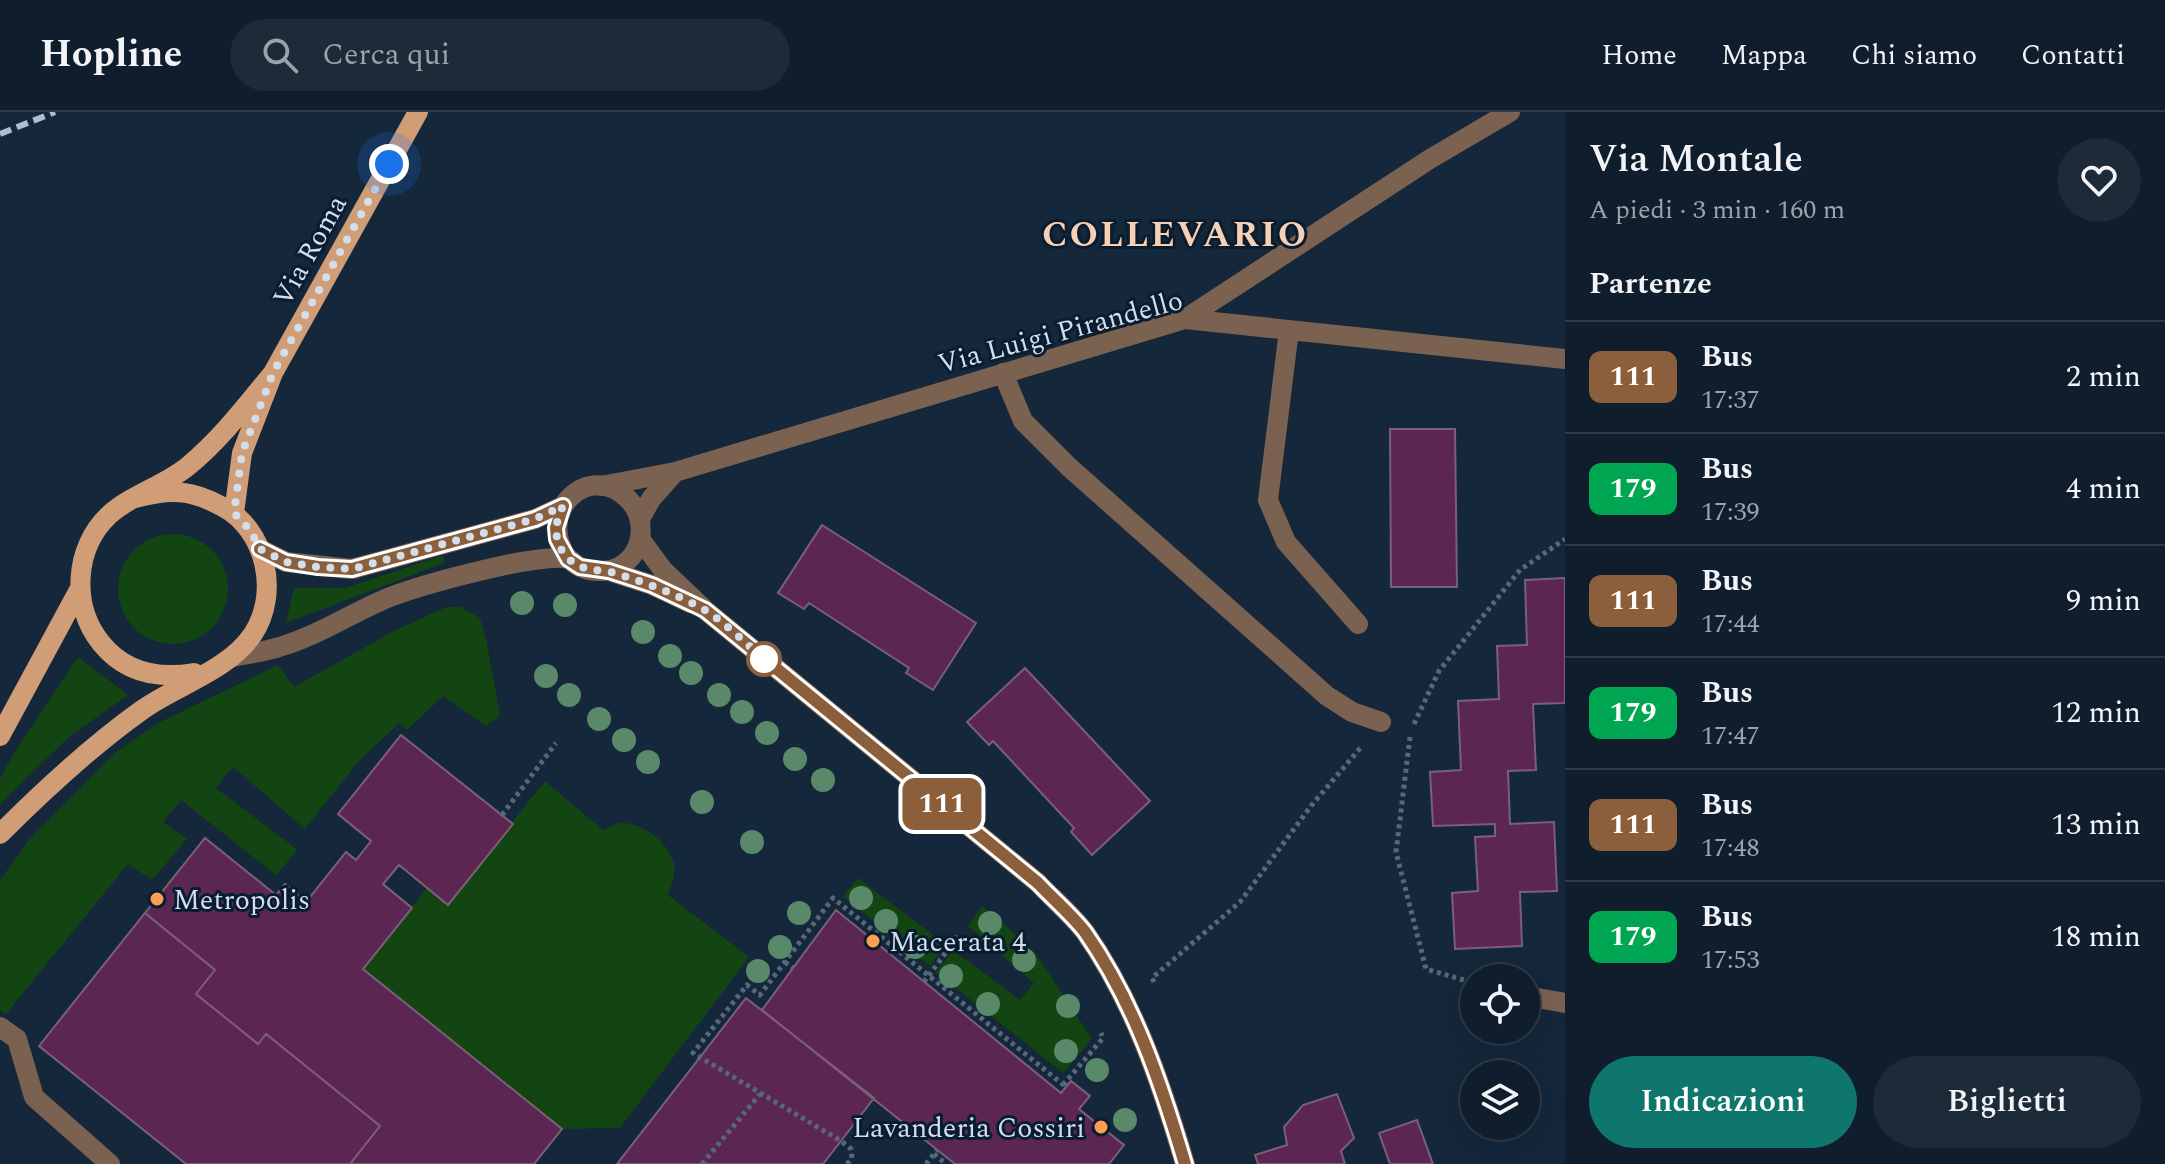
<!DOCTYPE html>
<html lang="it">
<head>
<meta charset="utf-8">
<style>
	:root { --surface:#0f1d2c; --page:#1d2a38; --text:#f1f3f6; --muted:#9ba2a9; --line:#2f3b48; --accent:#0f766e }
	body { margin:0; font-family:Spectral,serif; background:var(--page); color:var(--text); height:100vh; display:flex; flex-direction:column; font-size:30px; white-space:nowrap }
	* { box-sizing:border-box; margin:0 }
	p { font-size:26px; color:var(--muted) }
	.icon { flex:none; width:44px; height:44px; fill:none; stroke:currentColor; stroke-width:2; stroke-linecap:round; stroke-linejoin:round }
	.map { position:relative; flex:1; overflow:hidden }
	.panel { display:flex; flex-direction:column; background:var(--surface); width:600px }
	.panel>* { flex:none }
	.badge { padding:0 16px; border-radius:12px; font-size:28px; line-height:52px }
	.controls { position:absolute; left:1460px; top:852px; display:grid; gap:16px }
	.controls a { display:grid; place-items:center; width:80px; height:80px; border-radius:50%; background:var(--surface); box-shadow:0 8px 32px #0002,0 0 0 2px var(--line); font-size:40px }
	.you { position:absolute; width:40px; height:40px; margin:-20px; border:6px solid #fff; border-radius:50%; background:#1a73e8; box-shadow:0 0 0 12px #1a73e833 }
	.map>.badge { position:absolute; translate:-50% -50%; box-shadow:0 0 0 4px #fff }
	h2 { padding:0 24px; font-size:30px; line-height:72px }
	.round { display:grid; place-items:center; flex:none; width:84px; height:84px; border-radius:42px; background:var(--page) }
	.summary { display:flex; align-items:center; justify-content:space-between; height:136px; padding:0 24px }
	h1 { font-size:38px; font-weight:600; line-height:60px }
	.button { display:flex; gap:16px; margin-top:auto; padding:16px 24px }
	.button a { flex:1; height:92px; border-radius:48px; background:var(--accent); color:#fff; font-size:32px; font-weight:600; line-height:92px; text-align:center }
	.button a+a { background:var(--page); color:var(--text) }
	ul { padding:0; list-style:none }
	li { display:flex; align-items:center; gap:24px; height:112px; padding:0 24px; border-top:2px solid var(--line) }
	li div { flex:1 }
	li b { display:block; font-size:30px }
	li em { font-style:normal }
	li .badge { min-width:88px; font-weight:700; text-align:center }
	header { display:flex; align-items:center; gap:48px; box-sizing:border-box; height:112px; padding:0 40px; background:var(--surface); border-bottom:2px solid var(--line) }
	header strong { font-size:38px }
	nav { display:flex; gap:44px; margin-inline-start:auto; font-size:28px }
	.search { width:560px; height:72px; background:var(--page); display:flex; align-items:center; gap:20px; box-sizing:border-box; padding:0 28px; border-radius:44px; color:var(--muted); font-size:30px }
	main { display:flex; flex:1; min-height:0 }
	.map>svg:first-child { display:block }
	.green { fill:#134513 }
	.building { fill:#5b2752; stroke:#7b6075; stroke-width:2 }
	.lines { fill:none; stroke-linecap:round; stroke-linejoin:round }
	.path { stroke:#576879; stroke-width:5; stroke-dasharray:4 4; stroke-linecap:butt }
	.minor { stroke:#7b614f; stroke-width:20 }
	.major { stroke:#d19d77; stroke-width:20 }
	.rail { stroke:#b0becc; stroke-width:6; stroke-dasharray:12 6; stroke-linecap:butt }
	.tree { fill:#598969 }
	.line-casing { stroke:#fff; stroke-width:18 }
	.line { stroke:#8b5e3c; stroke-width:12 }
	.walk { stroke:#d2deeb; stroke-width:8; stroke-dasharray:0 14.4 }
	.stop-dot { fill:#fff; stroke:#8b5e3c; stroke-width:4 }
	.poi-dot { fill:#fc9e52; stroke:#0a1d30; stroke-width:3 }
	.labels { text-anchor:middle; stroke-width:6; stroke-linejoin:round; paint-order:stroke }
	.street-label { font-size:28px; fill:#d2deeb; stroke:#0a1d30 }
	.poi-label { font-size:28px; fill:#d2deeb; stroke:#0a1d30; text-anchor:start }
	.district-label { font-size:36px; font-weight:bold; letter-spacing:2px; fill:#f8cfb2; stroke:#0a1d30 }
</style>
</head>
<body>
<header>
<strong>Hopline</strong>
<div class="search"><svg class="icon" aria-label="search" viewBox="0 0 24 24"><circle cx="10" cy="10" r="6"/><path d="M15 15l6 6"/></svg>Cerca qui</div>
<nav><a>Home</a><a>Mappa</a><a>Chi siamo</a><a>Contatti</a></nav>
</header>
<main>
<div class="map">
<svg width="1565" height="1052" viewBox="0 0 1565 1052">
	<rect width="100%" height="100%" fill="#14273b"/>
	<path class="green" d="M118 477a55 55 0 1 1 110 0a55 55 0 1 1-110 0Z
		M444,443V451L286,511L294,476H345Z
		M446,495H461L480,506L486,527L500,603L486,614L443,584L407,618L399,611L357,651L305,717L233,655L216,676L298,738L276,763L181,688L163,710L187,727L152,768L128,752L6,902L0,899V768L30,727L115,641L158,611L278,553L294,575L392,520Z
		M78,545L128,583L69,625L0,692V666L14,641Z
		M545,669L603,718C609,715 616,711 621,711C642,709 670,732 674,752C676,763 672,772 668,783L749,845L620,1016L562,1017L363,857L427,776L447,792Z
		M858,766L946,833L930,854L843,784Z
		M982,794L1020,826L1040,848L1092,927L1063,961L936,860L953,838L1020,888L1034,871L968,814Z"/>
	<path class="building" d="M1390,317H1455L1457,475H1391Z
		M822,413L976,511L933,578L906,561L909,556L809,491L804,497L778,481Z
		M1565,466V591L1533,592L1536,658L1508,659L1510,712L1554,710L1557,779L1520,780L1522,834L1455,837L1452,781L1478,779L1475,725L1495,724V712L1433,714L1430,660L1461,658L1458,589L1499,587L1497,534L1527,533L1525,468Z
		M1025,556L1150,689L1092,743L1071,720L1074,716L993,629L989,633L967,610Z
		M401,623L513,712L448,793L399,753L383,772L412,796L363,857L562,1017L534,1052H350L380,1014L266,922L258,932L196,882L215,858L145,801L205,726L276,783L285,772L306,790L346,740L356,748L371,729L338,702Z
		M836,798L1061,981L1071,969L1090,984L1079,997L1124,1033L1109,1052H955L762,898Z
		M145,801L215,858L196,882L258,932L266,922L380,1014L350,1052H186L39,934Z
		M746,886L874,986L841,1029L823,1052H617Z
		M1337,982L1354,1026L1341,1039L1345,1052H1258L1255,1043L1287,1033L1284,1015L1303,993Z
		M1417,1008L1433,1052H1390L1379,1021Z"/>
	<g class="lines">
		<path class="path" d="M1414,612L1439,559L1520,458L1565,427
			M1410,625L1396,740L1426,857L1474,871
			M502,703L556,631
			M785,850L793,856
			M924,870L958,824
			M1154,870L1152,866L1240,790L1311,694L1362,634
			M1063,973L1103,926L1101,921
			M934,1042L946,1052
			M702,1052L760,982
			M847,1052L852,1046L851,1037L841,1029L693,941L747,873L760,883L833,786L1066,975
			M926,1052L937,1038"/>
		<path class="minor" d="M1185,207L1430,47L1510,0
			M1289,218L1268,388L1286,430L1358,512
			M1003,261L1023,309L1069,355L1327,584L1352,600L1381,610
			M601,374L675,360L1185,207L1565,247
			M640,407L651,387L675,360
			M640,427L663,458L705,498L1038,771C1053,787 1072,803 1085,820C1134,890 1161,971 1185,1052
			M260,437L286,450L352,457L535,407L563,394
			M609,459L652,473L690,491
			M232,545C248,542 264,540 279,535C318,524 353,500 390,485C425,472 465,462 501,454C514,451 557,443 568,447C572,448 574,452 578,454C589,460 607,461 619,455C644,441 648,407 628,387C589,348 534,400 568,447
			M1526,884L1565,891
			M0,915L17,927L34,985L110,1052"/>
		<path class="major" d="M234,401L242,341L273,261L418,0
			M194,561C159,567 125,561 101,531C71,494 74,436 109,403C131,383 163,374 187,355C220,328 246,294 273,261
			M0,624L79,478
			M0,722C45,677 90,635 142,598C177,573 228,559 253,522C280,481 266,418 223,395C191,377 170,377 135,386"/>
		<path class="rail" d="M0,22L55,0"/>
	</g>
	<g class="tree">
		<circle cx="522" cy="491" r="12"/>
		<circle cx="565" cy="493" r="12"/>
		<circle cx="643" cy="520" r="12"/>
		<circle cx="670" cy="544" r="12"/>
		<circle cx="691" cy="561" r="12"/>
		<circle cx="546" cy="564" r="12"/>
		<circle cx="569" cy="583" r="12"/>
		<circle cx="719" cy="583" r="12"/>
		<circle cx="742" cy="600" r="12"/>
		<circle cx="599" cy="607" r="12"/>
		<circle cx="767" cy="621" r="12"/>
		<circle cx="624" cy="628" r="12"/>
		<circle cx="795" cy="647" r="12"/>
		<circle cx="648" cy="650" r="12"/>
		<circle cx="823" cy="668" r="12"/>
		<circle cx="702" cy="690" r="12"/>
		<circle cx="752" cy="730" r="12"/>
		<circle cx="861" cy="786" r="12"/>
		<circle cx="799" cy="801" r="12"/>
		<circle cx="886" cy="809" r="12"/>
		<circle cx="990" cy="811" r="12"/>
		<circle cx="780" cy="835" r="12"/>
		<circle cx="915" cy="835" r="12"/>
		<circle cx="1024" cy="848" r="12"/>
		<circle cx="758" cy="859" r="12"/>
		<circle cx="951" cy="864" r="12"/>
		<circle cx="988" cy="892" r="12"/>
		<circle cx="1068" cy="894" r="12"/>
		<circle cx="1066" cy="939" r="12"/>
		<circle cx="1097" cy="958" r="12"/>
		<circle cx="1125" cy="1008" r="12"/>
	</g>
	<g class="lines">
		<g class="line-casing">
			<path id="line" d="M260,437L286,450L318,455L352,457L535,407L563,394L556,416L557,427L568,447L580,455L609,459L652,473L705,498L1038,771C1053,787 1072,803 1085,820C1134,890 1161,971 1185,1052"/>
		</g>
		<use href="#line" class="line"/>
		<path class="walk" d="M389,52L273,261L242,341L234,401L250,418L260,437L286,450L318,455L352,457L535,407L563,394C554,411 553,430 567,445C581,461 599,456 618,462C646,471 676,482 703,497C724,509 746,532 764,547"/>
	</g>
	<circle class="stop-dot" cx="764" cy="547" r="16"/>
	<g class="poi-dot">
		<circle cx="157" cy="787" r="8"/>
		<circle cx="873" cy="829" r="8"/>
		<circle cx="1101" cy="1015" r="8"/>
	</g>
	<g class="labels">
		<g class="street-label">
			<text transform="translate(309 138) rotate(-61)" y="10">Via Roma</text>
			<text transform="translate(1060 219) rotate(-15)" y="10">Via Luigi Pirandello</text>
		</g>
		<g class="poi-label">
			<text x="173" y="797">Metropolis</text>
			<text x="889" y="839">Macerata 4</text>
			<text x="1085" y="1025" text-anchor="end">Lavanderia Cossiri</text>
		</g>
		<g class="district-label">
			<text x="1175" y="134">COLLEVARIO</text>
		</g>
	</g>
</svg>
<div class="controls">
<a><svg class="icon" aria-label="locate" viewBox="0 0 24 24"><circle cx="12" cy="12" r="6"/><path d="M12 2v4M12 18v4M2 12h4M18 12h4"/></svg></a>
<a><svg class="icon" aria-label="layers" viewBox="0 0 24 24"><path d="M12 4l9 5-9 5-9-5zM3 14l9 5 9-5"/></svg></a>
</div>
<div class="you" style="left:389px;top:52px"></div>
<b class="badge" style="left:942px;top:692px;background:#8b5e3c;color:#fff">111</b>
</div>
<section class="panel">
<div class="summary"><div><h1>Via Montale</h1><p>A piedi · 3 min · 160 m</p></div><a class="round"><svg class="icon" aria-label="heart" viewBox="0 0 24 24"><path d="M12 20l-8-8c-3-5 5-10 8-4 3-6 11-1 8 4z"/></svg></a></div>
<h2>Partenze</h2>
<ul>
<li><span class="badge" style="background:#8b5e3c;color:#fff">111</span><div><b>Bus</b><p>17:37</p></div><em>2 min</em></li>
<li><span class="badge" style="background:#00a651;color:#fff">179</span><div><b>Bus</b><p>17:39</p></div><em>4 min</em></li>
<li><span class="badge" style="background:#8b5e3c;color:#fff">111</span><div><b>Bus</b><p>17:44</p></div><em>9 min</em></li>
<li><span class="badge" style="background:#00a651;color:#fff">179</span><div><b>Bus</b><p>17:47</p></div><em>12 min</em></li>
<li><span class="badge" style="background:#8b5e3c;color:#fff">111</span><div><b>Bus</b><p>17:48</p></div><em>13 min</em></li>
<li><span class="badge" style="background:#00a651;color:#fff">179</span><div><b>Bus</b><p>17:53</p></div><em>18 min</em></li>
</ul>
<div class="button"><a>Indicazioni</a><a>Biglietti</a></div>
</section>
</main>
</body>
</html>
